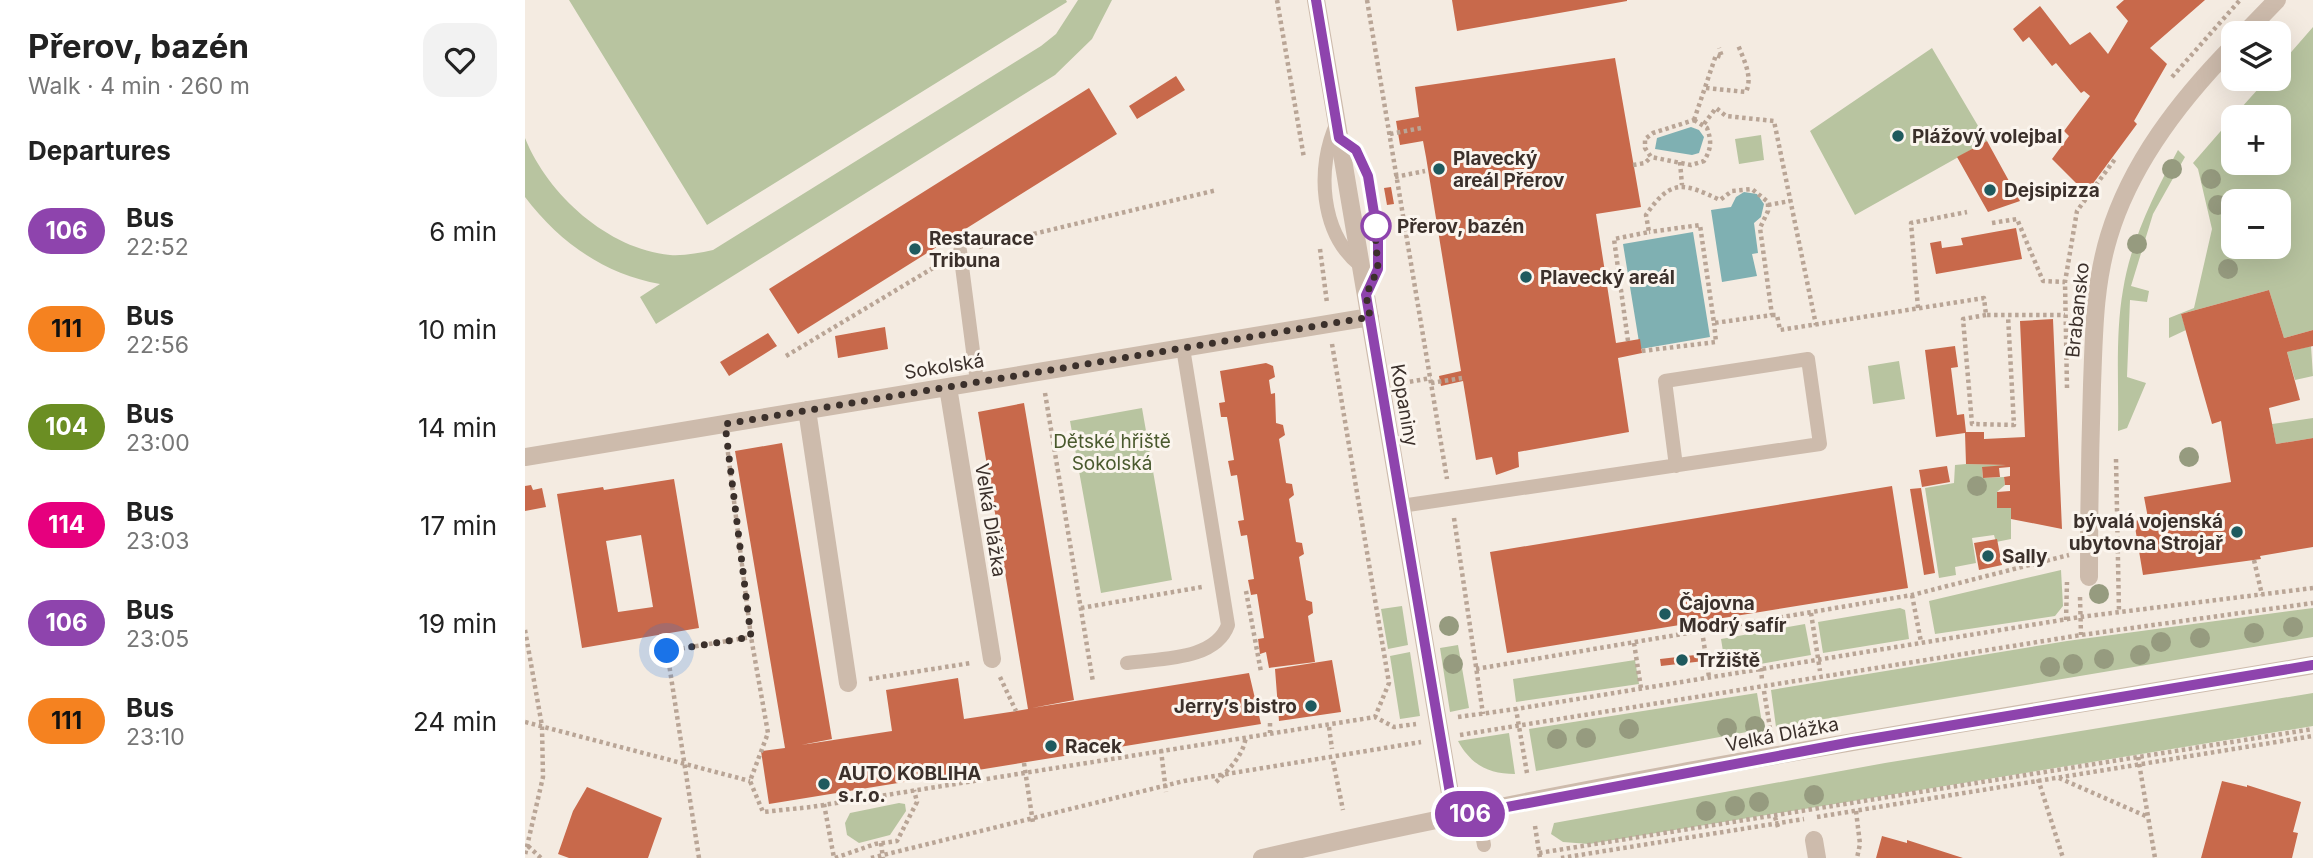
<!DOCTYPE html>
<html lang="en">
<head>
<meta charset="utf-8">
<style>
	:root { --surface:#fff; --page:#f2f2f2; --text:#222; --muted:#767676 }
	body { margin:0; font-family:Inter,sans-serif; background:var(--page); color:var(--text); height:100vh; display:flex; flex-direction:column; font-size:26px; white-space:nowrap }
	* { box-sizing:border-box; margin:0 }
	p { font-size:23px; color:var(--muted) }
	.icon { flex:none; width:38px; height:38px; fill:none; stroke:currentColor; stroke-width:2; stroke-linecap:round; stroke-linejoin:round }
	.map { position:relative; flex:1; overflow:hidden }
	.details { display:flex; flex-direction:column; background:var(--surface); width:525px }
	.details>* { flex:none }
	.badge { padding:0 14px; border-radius:23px; font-size:24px; line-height:46px }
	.tools { position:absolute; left:1696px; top:21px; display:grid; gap:14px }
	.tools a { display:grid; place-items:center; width:70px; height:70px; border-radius:14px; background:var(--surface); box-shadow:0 7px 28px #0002; font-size:35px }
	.you { position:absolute; width:35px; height:35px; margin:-18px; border:5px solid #fff; border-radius:50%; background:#1a73e8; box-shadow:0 0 0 10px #1a73e833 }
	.map>.badge { position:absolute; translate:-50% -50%; box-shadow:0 0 0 4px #fff }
	h2 { padding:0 28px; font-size:26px; line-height:63px }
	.round { display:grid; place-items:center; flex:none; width:74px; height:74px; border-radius:21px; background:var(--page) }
	.summary { display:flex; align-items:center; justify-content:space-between; height:119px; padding:0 28px }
	h1 { font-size:33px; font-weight:700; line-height:52px }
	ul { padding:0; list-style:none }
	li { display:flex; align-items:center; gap:21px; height:98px; padding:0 28px }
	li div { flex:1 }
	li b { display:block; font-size:26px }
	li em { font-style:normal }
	li .badge { min-width:77px; font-weight:700; text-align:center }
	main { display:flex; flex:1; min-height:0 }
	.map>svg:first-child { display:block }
	.green { fill:#b8c4a0; fill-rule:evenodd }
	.water { fill:#7fb0b2 }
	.building { fill:#c8694b; fill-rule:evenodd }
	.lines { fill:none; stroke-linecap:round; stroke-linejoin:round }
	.path { stroke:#b9a596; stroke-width:4.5; stroke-dasharray:3.5 3.5; stroke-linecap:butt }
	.service { stroke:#cdbbac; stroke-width:14 }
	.minor { stroke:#cdbbac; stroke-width:18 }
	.tertiary { stroke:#cdbbac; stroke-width:18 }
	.tree { fill:#969b7f }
	.line-casing { stroke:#fff; stroke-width:16 }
	.line { stroke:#8e44ad; stroke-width:10 }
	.walk { stroke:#3b302b; stroke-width:7; stroke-dasharray:0 12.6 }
	.poi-dot { fill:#1f5a5e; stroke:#fbf5ee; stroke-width:2.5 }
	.stop-dot { fill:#fff; stroke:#8e44ad; stroke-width:3.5 }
	.labels { text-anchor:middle; stroke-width:6; stroke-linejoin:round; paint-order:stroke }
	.poi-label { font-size:19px; font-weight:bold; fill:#3b302b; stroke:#fbf5ee; text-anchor:start }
	.stop-label { font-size:19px; font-weight:bold; fill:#3b302b; stroke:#fbf5ee; text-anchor:start }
	.street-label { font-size:19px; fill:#3b302b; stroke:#fbf5ee }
	.park-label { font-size:19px; fill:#4a5a2e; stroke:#fbf5ee }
</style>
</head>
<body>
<main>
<section class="details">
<div class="summary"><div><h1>Přerov, bazén</h1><p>Walk · 4 min · 260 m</p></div><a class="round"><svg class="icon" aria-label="heart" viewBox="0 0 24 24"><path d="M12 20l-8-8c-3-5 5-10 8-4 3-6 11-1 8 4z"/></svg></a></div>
<h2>Departures</h2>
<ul>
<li><span class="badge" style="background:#8e44ad;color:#fff">106</span><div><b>Bus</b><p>22:52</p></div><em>6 min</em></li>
<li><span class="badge" style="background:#f58220;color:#111">111</span><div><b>Bus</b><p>22:56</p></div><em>10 min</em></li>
<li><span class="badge" style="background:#6b8e23;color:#fff">104</span><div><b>Bus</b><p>23:00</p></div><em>14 min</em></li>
<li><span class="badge" style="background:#e6007e;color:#fff">114</span><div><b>Bus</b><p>23:03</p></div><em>17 min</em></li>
<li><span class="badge" style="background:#8e44ad;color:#fff">106</span><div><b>Bus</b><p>23:05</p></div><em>19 min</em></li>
<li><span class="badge" style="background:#f58220;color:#111">111</span><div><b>Bus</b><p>23:10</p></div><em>24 min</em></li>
</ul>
</section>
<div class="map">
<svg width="1788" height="858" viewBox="0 0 1788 858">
	<rect width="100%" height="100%" fill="#f4ebe1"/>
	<path class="green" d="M44,0H541L542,2L182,225Z
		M553,0H587L567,39L530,75L131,324L115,297L135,284C79,274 34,242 0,197V138C23,195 83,249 145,255C159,256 174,253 188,250L516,46L531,34Z
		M1788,27V330L1759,338L1744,290L1656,314L1661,330L1644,338V318L1669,308L1687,229L1673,169L1668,163L1708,117V163H1754V117H1708L1742,79H1754V66ZM1708,201H1754V247H1708Z
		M1407,48L1462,141L1330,215L1285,131Z
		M1236,135L1239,160L1214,164L1210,139Z
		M1653,150L1660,157L1628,214L1606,286L1624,291L1622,302L1605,300L1602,377L1621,383L1602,428L1593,431C1594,385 1590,336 1598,290C1606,240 1629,194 1653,150Z
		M1786,346L1788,376L1770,380L1762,352Z
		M1374,361L1380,399L1348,404L1343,366Z
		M617,408L647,580L576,593L545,421Z
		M1788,418V438L1751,444L1747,424Z
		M1441,464L1484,465L1457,468L1458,478L1479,477L1480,485L1472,492V508H1486V539L1471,542L1469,535L1447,538L1451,563L1430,567L1431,575L1414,578L1400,488L1429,483L1430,465Z
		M1536,570L1538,606L1530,616L1410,634L1404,601Z
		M877,606L883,645L863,649L856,609Z
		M1375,608L1380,610L1384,639L1298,653L1293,622Z
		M1788,608V637L1251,727L1246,690L1542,641Z
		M1280,624L1286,655L1201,670L1196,639Z
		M933,645L944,708L925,712L915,648Z
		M885,652L895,716L875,719L865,656Z
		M1110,660L1114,684L991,702L988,679Z
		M1232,693L1238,729L1011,771L1004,729Z
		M1788,693V726L1064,844L1038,842L1026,834L1029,823L1360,763Z
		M984,733L990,774C964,774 946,765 933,741Z
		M374,803L380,804L381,811L365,835L334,843L322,835L320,823L325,813Z"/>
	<path class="water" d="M1166,127L1174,130L1179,137L1174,153L1167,155L1130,149L1132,138Z
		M1219,192L1232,194L1239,204L1236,217L1229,223L1233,253L1227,254L1232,276L1197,282L1186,210L1206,207L1211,197Z
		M1168,232L1185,337L1104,351L1114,342L1098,244Z"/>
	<path class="building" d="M927,0H1102V1L932,31Z
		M1599,0H1680L1625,48L1642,64L1609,121L1612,124L1561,193L1527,159L1544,136L1539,131L1565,96L1559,91L1556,93L1531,63L1527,66L1504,37L1498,42L1488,29L1515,6L1545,45L1565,32L1583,54L1603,21L1591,7Z
		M1090,58L1116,207L1071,214L1091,343L1115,339L1117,353L1093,358L1104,432L993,452L994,467L971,475L967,457L951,460L938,381L916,386L914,376L936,371L901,157L898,141L875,145L871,121L894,117L890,87Z
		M651,76L660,90L612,119L604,106Z
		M564,88L592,134L273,334L244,289Z
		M1462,141L1495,201L1463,212L1432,157Z
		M866,187L869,204L862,205L859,188Z
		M1491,228L1497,259L1411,274L1405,243L1416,241L1417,248L1438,245L1436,238Z
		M1744,290L1759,338L1788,330V346L1762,352L1775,400L1744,408L1751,444L1788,438V547L1735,556L1736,559L1618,575L1609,521L1623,518L1619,497L1706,482L1696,421L1687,424L1656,314Z
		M1528,319L1534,461L1537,529L1486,519V508H1472V492L1485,491V485H1480L1479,477L1485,476V467L1474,468L1475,477L1458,478L1457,467L1481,465L1441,464L1440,433L1411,437L1400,350L1430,346L1433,367L1426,368L1432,415L1439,414L1441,432H1459V439L1500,437L1495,321Z
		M360,327L363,349L313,358L310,336Z
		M243,333L252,346L204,376L195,362Z
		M741,363L748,366L750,377L744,380L746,394L750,393L751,423L758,425L760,435L754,439L761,483L767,484L769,495L764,499L771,542L777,543L779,554L774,557L781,600L787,602L788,613L783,616L790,662L744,668L741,652L735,654L733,639L739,638L732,594L726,595L723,580L729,579L722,535L716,536L713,521L719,520L712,475L706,476L703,461L709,460L702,417H696L694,403L700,402L695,371Z
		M499,403L549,700L507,708L724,673L736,724L244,804L236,751L260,748L210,451L257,443L307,739L276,745L367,731L361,690L433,678L439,719L485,712L503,709L453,412Z
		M1422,466L1425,482L1397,487L1394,470Z
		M149,479L174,628L57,648L32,494L78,487L79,490ZM116,535L128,607L93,612L81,541Z
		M6,485L8,490L17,488L21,507L0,511V486Z
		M1367,486L1383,588L982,653L965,552Z
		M1396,488L1410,573L1399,575L1385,489Z
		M1472,539L1477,565L1454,570L1449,543Z
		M1179,654V661L1136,666L1135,659Z
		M807,660L816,712L754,721L750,669Z
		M1697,781L1722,787V785L1776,802L1768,832L1773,833L1767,858H1676Z
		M62,787L137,818L123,858H44L33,854L48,811Z
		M1357,836L1382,843V840L1438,858H1351Z"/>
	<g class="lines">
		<path class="path" d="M752,0L779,158
			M842,0L922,479
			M1647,77L1715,0
			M1181,88L1221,92C1228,77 1219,60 1213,45
			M1169,120L1182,128C1187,142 1186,149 1179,161L1166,165L1126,157L1120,148V139L1128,133Z
			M1169,120L1191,55L1197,57L1194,48
			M1179,124L1191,108L1201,116L1249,121L1291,325
			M865,134L896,128
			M1155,162L1157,185
			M1108,165L1120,163L1126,157
			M870,177L900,171
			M1243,205L1265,201
			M1467,223L1492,219L1518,281L1540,282
			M454,247L692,190
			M795,249L802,303
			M1393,308L1386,223L1442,212
			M1247,315H1252L1255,330L1459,298L1461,315H1540
			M1461,315L1438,319L1447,424L1489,425L1483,316
			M1103,341L1089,239L1124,232L1121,215C1146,178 1159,183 1195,200L1207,191L1227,189L1243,202V211L1235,228L1247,315L1189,323L1175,225L1124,232
			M807,344L864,683L850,717
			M1117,351L1191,342L1189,323
			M261,356L418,262
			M878,383L906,378
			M906,383L937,378
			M1542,388L1540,282L1552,211L1590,159
			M520,393L568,682
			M202,445L226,637L243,733L225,781L238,812L286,807L850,717L869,727L891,724
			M1591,459L1594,612
			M929,518L958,714
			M1729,560L1737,595
			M721,591L736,672
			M1387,595L1396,642
			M1555,597L1556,635
			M556,608L677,587
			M1286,613L1295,671
			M1541,620L1542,582
			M0,630L17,726L18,777L0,855
			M1177,631L1184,677
			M1109,643L1116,688
			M1236,668L1237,680
			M951,669L1387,595L1544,555
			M475,677L491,711
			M344,679L446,663
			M1239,691L1245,728
			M933,717L991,709
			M0,722L225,781
			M745,723V733
			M804,727L807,749
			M935,735L1556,635L1788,603
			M636,750L641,792
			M1613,757L1630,858
			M808,761L818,810
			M499,763L508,823
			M1002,773L991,709L1555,617L1788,588
			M1534,778L1623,817
			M1513,779L1538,858
			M691,782C705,769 719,754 721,736
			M299,804L309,858
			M1331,811L1335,844L1332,858
			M1250,817L1253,827
			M1292,817L1788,736
			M1010,826L1015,858
			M356,843L358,858
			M3,846L16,858
			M1014,853L1788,729
			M174,858L142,651L226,637
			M310,858L350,844L372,841L392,802L389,790
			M346,858L659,781L896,742
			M1036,858L1279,819"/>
		<path class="service" d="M812,123C791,167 795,234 836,266
			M814,138L831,150L843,176L853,238V269L841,295
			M435,251L452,382
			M876,506L1295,444L1283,359L1140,381L1151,466
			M602,663C634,658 690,661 703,625L658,348
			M953,812L959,845"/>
		<path class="minor" d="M791,0L929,817
			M1720,33L1752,0
			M423,387L467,659
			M282,410L323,683
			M0,457L845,317
			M1564,577C1564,513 1565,449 1567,385C1569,334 1569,285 1584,236C1606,163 1655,100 1708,46
			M1289,840L1292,858"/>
		<path class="tertiary" d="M737,858C1084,778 1437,724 1788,665"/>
	</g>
	<g class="tree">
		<circle cx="1647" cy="169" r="10"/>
		<circle cx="1686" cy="179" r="10"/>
		<circle cx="1693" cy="205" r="10"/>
		<circle cx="1612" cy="244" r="10"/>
		<circle cx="1703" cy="269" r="10"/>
		<circle cx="1664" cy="457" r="10"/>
		<circle cx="1452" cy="486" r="10"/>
		<circle cx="1574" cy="594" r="10"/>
		<circle cx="924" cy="626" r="10"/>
		<circle cx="1768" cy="627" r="10"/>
		<circle cx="1729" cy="633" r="10"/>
		<circle cx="1675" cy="638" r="10"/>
		<circle cx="1636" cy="642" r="10"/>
		<circle cx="1615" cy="655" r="10"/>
		<circle cx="1579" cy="659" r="10"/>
		<circle cx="928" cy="664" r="10"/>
		<circle cx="1548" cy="664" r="10"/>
		<circle cx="1525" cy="667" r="10"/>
		<circle cx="1230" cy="726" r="10"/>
		<circle cx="1202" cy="728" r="10"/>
		<circle cx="1104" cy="729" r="10"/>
		<circle cx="1061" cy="738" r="10"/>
		<circle cx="1032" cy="739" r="10"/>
		<circle cx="1289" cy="795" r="10"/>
		<circle cx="1234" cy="802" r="10"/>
		<circle cx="1210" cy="806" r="10"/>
		<circle cx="1181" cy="811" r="10"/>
	</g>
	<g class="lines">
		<g class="line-casing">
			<path id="line" d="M791,0L814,138L831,150L843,176L853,238V269L841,295L929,817L1327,742L1788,665"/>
		</g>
		<use href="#line" class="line"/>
		<path class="walk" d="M142,651L226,637L200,424L845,317L841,295L853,269L849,217L851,226"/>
	</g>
	<g class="poi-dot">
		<circle cx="1373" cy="136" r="7"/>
		<circle cx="914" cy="169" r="7"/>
		<circle cx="1465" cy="190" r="7"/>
		<circle cx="390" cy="249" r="7"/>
		<circle cx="1001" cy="277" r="7"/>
		<circle cx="1712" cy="532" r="7"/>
		<circle cx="1463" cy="556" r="7"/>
		<circle cx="1140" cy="614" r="7"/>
		<circle cx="1157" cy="660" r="7"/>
		<circle cx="786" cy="706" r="7"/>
		<circle cx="526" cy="746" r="7"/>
		<circle cx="299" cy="784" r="7"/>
	</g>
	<circle class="stop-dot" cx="851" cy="226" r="14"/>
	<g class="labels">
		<g class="poi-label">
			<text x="1387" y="143">Plážový volejbal</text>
			<text x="928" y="165">Plavecký<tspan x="928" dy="22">areál Přerov</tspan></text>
			<text x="1479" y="197">Dejsipizza</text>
			<text x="404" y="245">Restaurace<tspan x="404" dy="22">Tribuna</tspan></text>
			<text x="1015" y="284">Plavecký areál</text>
			<text x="1698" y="528" text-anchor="end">bývalá vojenská<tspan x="1698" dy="22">ubytovna Strojař</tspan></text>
			<text x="1477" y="563">Sally</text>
			<text x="1154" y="610">Čajovna<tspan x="1154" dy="22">Modrý safír</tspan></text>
			<text x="1171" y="667">Tržiště</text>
			<text x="772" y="713" text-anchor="end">Jerry’s bistro</text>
			<text x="540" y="753">Racek</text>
			<text x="313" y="780">AUTO KOBLIHA<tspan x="313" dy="22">s.r.o.</tspan></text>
		</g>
		<g class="stop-label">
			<text x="872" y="233">Přerov, bazén</text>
		</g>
		<g class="street-label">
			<text transform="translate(1552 310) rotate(-84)" y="7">Brabansko</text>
			<text transform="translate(419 366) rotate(-9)" y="7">Sokolská</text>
			<text transform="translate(880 405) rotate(80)" y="7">Kopaniny</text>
			<text transform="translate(466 520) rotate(81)" y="7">Velká Dlážka</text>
			<text transform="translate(1257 734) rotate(-11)" y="7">Velká Dlážka</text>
		</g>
		<g class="park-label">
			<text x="587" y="448">Dětské hřiště<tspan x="587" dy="22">Sokolská</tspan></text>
		</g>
	</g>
</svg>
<div class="tools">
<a><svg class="icon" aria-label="layers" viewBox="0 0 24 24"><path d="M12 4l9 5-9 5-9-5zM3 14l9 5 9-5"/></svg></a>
<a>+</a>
<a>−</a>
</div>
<div class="you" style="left:142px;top:651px"></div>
<b class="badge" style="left:945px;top:814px;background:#8e44ad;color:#fff">106</b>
</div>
</main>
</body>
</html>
